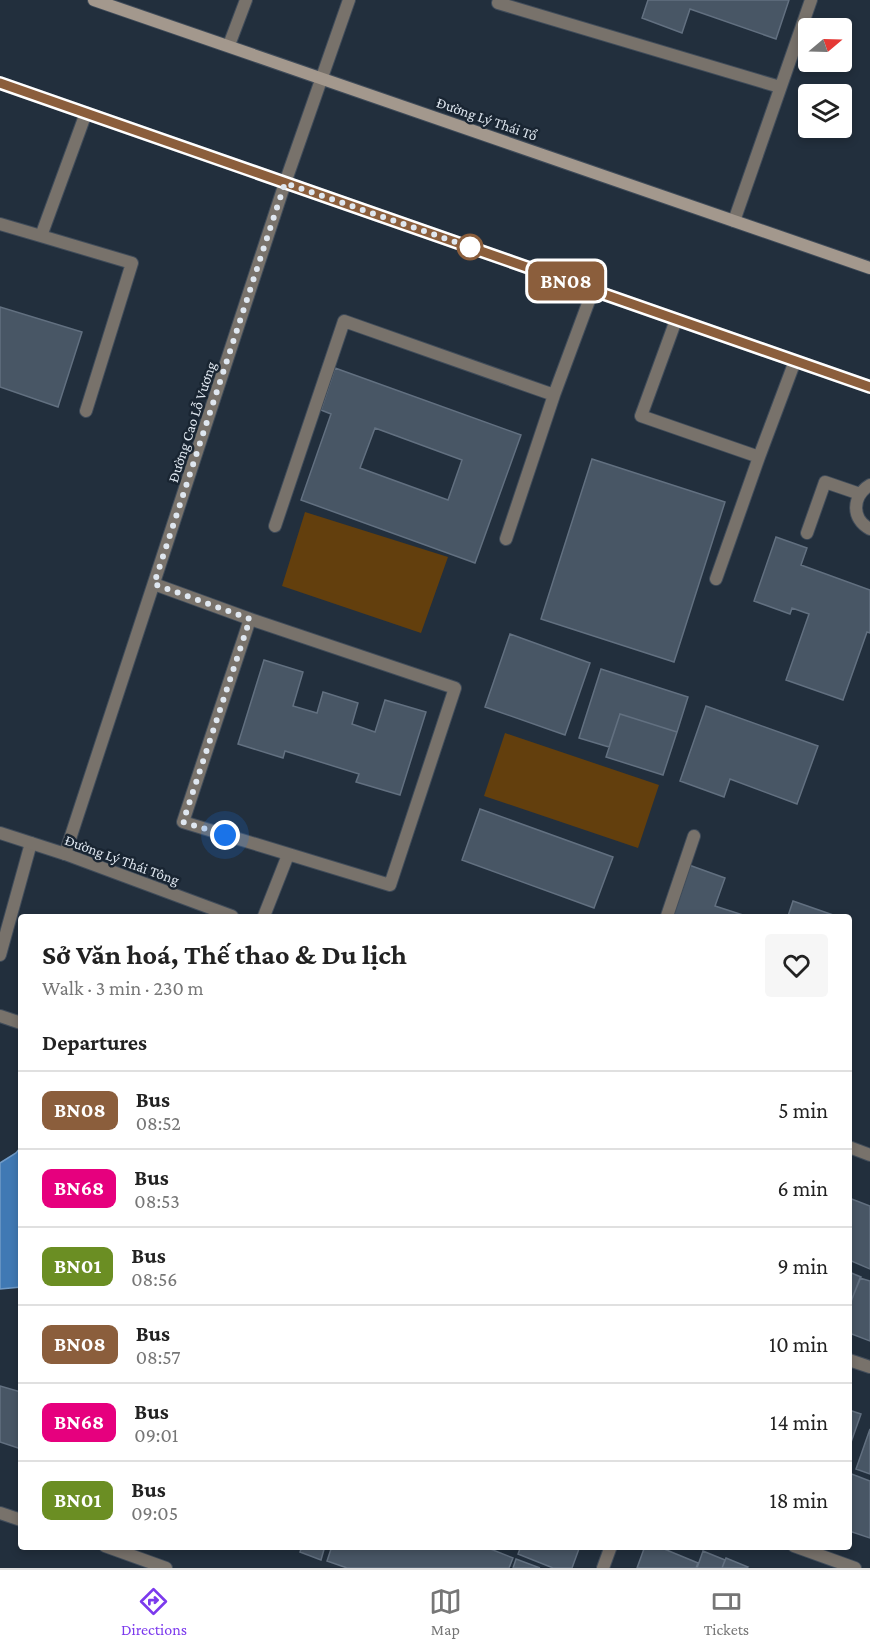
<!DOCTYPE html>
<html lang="en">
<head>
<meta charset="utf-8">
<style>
	:root { --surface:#fff; --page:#f6f6f6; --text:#222; --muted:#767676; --line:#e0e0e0; --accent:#7c3aed }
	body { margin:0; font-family:"Crimson Pro",serif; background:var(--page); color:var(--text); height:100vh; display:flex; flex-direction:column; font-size:22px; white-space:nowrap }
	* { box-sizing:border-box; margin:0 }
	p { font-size:20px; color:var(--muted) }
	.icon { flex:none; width:33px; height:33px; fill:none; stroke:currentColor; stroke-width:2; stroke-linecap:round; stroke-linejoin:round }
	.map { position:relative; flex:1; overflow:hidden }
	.details { position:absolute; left:18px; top:914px; width:834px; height:636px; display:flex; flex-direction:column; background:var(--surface); border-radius:6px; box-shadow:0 3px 9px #0003 }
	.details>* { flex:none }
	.badge { padding:0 12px; border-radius:9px; font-size:21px; line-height:39px }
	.needle { width:39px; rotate:71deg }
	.fabs { position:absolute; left:798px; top:18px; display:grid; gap:12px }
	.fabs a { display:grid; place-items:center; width:54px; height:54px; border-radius:6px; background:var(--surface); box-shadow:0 3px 9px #0003; font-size:30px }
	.you { position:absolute; width:30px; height:30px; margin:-15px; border:4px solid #fff; border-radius:50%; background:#1a73e8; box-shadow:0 0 0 9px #1a73e833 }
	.map>.badge { position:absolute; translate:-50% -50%; box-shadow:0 0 0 3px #fff }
	h2 { padding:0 24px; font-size:22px; line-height:54px }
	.round { display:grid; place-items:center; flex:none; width:63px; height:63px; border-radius:6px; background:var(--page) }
	.headline { display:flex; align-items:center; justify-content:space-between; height:102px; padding:0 24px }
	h1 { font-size:28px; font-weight:700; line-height:45px }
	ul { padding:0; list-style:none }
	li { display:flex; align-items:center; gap:18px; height:78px; padding:0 24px; border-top:2px solid var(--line) }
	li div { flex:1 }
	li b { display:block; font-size:22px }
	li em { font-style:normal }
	li .badge { min-width:66px; font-weight:700; text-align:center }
	.tab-bar { display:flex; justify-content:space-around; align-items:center; height:84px; border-top:2px solid var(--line); background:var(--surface); font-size:16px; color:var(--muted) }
	.tab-bar a { display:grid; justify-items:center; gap:3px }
	.tab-bar .on { color:var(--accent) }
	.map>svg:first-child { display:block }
	.green { fill:#633f0d }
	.water { fill:#4079b4; stroke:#709ac6; stroke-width:1.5 }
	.building { fill:#485665; stroke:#627080; stroke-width:1.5; fill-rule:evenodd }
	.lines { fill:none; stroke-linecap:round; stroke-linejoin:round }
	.service-casing { stroke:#404c5a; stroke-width:14 }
	.minor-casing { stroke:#404c5a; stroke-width:14 }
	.tertiary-casing { stroke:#404c5a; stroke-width:14 }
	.secondary-casing { stroke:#404c5a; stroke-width:14 }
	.service { stroke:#78726b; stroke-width:12 }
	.minor { stroke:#78726b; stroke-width:12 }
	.tertiary { stroke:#78726b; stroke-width:12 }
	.secondary { stroke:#a3988d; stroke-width:12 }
	.line-casing { stroke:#fff; stroke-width:14 }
	.line { stroke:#8b5e3c; stroke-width:9 }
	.walk { stroke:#dfe7f0; stroke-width:6; stroke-dasharray:0 10.8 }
	.stop-dot { fill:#fff; stroke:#8b5e3c; stroke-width:3 }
	.labels { text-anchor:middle; stroke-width:5; stroke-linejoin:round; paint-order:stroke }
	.street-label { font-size:15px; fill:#dfe7f0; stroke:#192532 }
</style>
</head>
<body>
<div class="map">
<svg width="870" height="1568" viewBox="0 0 870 1568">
	<rect width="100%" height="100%" fill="#222f3d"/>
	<path class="green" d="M305,512L448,557L421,633L282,586Z
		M505,733L659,785L638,848L484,796Z"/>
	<path class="water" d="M21,1147V1287L0,1289V1163L16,1153Z"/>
	<path class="building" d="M648,0H789L776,39L690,9L682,33L642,18Z
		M0,307L82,332L58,407L0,387Z
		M335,368L521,435L475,563L301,500L331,414L321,410ZM375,428L462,460L448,500L360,468Z
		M592,459L725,502L674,662L541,619Z
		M776,537L807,548L801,565L870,590V633L867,632L843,700L786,680L809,614L792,608L790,614L754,601Z
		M510,634L590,663L565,735L485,707Z
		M264,660L303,672L293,706L317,713L323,692L358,703L352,724L375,732L385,700L426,712L400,795L356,782L359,774L285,751L283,758L238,744Z
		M601,669L688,697L677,732L620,714L609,747L579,738Z
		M706,706L818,746L797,804L730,779L724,797L680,781Z
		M620,714L677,732L663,775L606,757Z
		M480,809L613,857L594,908L462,860Z
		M689,865L725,878L715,906L746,916H668Z
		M793,901L836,916H788Z
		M849,1198L870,1206V1269L849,1260Z
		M849,1272L861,1277L849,1306Z
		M860,1278L870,1281V1341L849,1333V1307Z
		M0,1386L21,1392V1449L0,1442Z
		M849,1410L861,1414L849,1448Z
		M870,1429V1474L856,1469Z
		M849,1473L870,1481V1538L849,1531Z
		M302,1546H325L321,1560L300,1552Z
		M332,1546H483L513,1558L509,1568H347L327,1561Z
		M521,1546H580L572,1568H553L518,1554Z
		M645,1546H657L698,1563L696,1568H637Z
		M703,1551L725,1560L722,1568H697Z
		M726,1558L748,1567L747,1568H722Z
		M516,1559L540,1568H513Z"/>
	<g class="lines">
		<g class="service-casing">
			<path id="service" d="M499,0L498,3L780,87
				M229,45L246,0
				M734,221L811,0
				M0,224L41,236L86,113
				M41,236L132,263L86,411
				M676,320L641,416L759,457L795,361
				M870,485C852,496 851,519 870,529
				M275,526L344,321L554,395L593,290
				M807,533L825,482L860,494
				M506,539L554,395
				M716,579L759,457
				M154,584L250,619
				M250,619L455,688L390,885L183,822Z
				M264,916L288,855
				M667,916L694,836"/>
		</g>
		<g class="minor-casing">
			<path id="minor" d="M65,854L285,183L349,0
				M0,955L31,843
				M0,1016L21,1023
				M849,1360L870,1367
				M794,1546L855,1568
				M603,1568L611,1546"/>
		</g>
		<g class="tertiary-casing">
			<path id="tertiary" d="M0,833L65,854L232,916
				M849,1147L870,1155
				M0,1513L21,1520
				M105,1546L166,1568"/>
		</g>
		<g class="secondary-casing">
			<path id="secondary" d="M94,0L870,268
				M0,83L870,387"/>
		</g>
		<use href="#service" class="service"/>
		<use href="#minor" class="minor"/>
		<use href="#tertiary" class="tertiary"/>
		<use href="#secondary" class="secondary"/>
	</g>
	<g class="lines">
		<g class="line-casing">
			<path id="line" d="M0,83L870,387"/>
		</g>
		<use href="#line" class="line"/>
		<path class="walk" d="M225,835L183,822L250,619L154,584L285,183L470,247"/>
	</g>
	<circle class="stop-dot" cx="470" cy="247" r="12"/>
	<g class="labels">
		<g class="street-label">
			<text transform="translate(487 119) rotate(19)" y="5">Đường Lý Thái Tổ</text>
			<text transform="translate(192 422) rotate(-72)" y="5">Đường Cao Lỗ Vương</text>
			<text transform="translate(122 860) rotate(20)" y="5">Đường Lý Thái Tông</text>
		</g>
	</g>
</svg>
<div class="fabs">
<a><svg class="needle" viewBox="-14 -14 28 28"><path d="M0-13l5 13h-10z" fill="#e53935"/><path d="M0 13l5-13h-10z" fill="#767676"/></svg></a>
<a><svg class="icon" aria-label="layers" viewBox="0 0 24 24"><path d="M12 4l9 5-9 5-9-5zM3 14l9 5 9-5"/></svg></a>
</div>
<div class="you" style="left:225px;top:835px"></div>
<b class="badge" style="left:566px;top:281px;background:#8b5e3c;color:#fff">BN08</b>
<section class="details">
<div class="headline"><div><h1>Sở Văn hoá, Thế thao &amp; Du lịch</h1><p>Walk · 3 min · 230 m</p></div><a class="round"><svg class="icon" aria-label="heart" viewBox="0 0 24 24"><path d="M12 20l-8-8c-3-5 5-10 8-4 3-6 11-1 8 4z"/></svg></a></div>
<h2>Departures</h2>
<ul>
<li><span class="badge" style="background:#8b5e3c;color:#fff">BN08</span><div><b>Bus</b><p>08:52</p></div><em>5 min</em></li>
<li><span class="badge" style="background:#e6007e;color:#fff">BN68</span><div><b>Bus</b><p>08:53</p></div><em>6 min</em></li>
<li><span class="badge" style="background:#6b8e23;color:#fff">BN01</span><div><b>Bus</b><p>08:56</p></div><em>9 min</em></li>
<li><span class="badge" style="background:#8b5e3c;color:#fff">BN08</span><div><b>Bus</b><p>08:57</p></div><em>10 min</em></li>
<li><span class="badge" style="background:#e6007e;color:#fff">BN68</span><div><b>Bus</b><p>09:01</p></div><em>14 min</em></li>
<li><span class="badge" style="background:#6b8e23;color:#fff">BN01</span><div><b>Bus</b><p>09:05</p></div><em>18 min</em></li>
</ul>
</section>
</div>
<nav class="tab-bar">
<a class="on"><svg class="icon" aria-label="directions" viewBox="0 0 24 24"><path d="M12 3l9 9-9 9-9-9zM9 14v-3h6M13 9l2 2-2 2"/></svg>Directions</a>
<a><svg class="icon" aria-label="map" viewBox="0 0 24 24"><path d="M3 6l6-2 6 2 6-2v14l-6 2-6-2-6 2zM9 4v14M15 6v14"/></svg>Map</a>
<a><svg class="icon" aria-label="tickets" viewBox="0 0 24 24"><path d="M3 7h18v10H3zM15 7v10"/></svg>Tickets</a>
</nav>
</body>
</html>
